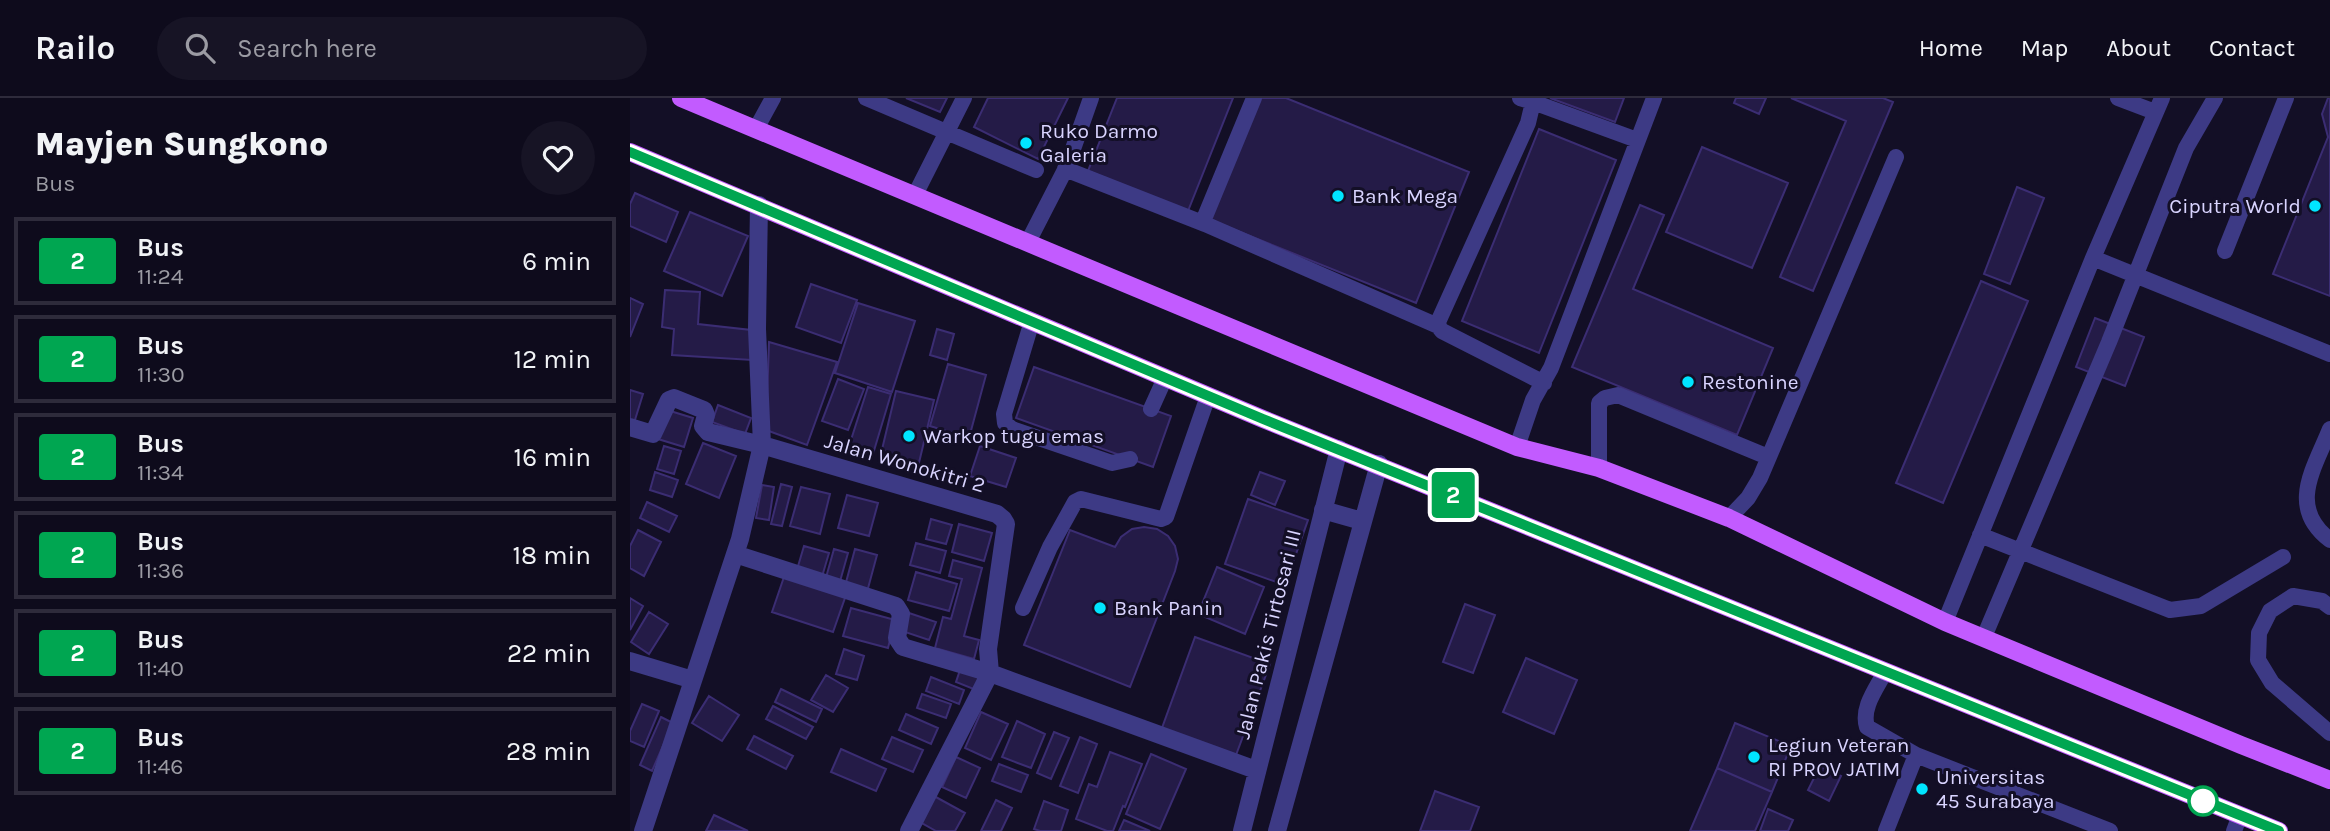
<!DOCTYPE html>
<html lang="en">
<head>
<meta charset="utf-8">
<style>
	:root { --surface:#0e0b1c; --page:#171425; --text:#f1f3f6; --muted:#9b9ba3; --line:#2e2b3b }
	body { margin:0; font-family:Karla,sans-serif; background:var(--page); color:var(--text); height:100vh; display:flex; flex-direction:column; font-size:26px; white-space:nowrap }
	* { box-sizing:border-box; margin:0 }
	p { font-size:23px; color:var(--muted) }
	.icon { flex:none; width:38px; height:38px; fill:none; stroke:currentColor; stroke-width:2; stroke-linecap:round; stroke-linejoin:round }
	.map { position:relative; flex:1; overflow:hidden }
	.details { display:flex; flex-direction:column; background:var(--surface); width:630px }
	.details>* { flex:none }
	.badge { padding:0 14px; border-radius:5px; font-size:24px; line-height:46px }
	.map>.badge { position:absolute; translate:-50% -50%; box-shadow:0 0 0 4px #fff }
	.round { display:grid; place-items:center; flex:none; width:74px; height:74px; border-radius:37px; background:var(--page) }
	.summary { display:flex; align-items:center; justify-content:space-between; height:119px; padding:0 35px }
	h1 { font-size:33px; font-weight:800; line-height:52px }
	ul { padding:0; list-style:none }
	li { display:flex; align-items:center; gap:21px; height:88px; margin:0 14px 10px; padding:0 21px; border:4px solid var(--line); border-radius:0px }
	li div { flex:1 }
	li b { display:block; font-size:26px }
	li em { font-style:normal }
	li .badge { min-width:77px; font-weight:700; text-align:center }
	header { display:flex; align-items:center; gap:42px; box-sizing:border-box; height:98px; padding:0 35px; background:var(--surface); border-bottom:2px solid var(--line) }
	header strong { font-size:33px }
	nav { display:flex; gap:38px; margin-inline-start:auto; font-size:24px }
	.search { width:490px; height:63px; background:var(--page); display:flex; align-items:center; gap:18px; box-sizing:border-box; padding:0 24px; border-radius:38px; color:var(--muted); font-size:26px }
	main { display:flex; flex:1; min-height:0 }
	.map>svg:first-child { display:block }
	.building { fill:#241b47; stroke:#3b2d73; stroke-width:2 }
	.lines { fill:none; stroke-linecap:round; stroke-linejoin:round }
	.service { stroke:#3d3a85; stroke-width:16 }
	.minor { stroke:#3d3a85; stroke-width:18 }
	.primary { stroke:#c25bff; stroke-width:18 }
	.line-casing { stroke:#fff; stroke-width:16 }
	.line { stroke:#00a651; stroke-width:10 }
	.poi-dot { fill:#00e5ff; stroke:#130f26; stroke-width:2.5 }
	.stop-dot { fill:#fff; stroke:#00a651; stroke-width:3.5 }
	.labels { text-anchor:middle; stroke-width:6; stroke-linejoin:round; paint-order:stroke }
	.poi-label { font-size:21px; fill:#d9d4ff; stroke:#130f26; text-anchor:start }
	.street-label { font-size:21px; fill:#d9d4ff; stroke:#130f26 }
</style>
</head>
<body>
<header>
<strong>Railo</strong>
<div class="search"><svg class="icon" aria-label="search" viewBox="0 0 24 24"><circle cx="10" cy="10" r="6"/><path d="M15 15l6 6"/></svg>Search here</div>
<nav><a>Home</a><a>Map</a><a>About</a><a>Contact</a></nav>
</header>
<main>
<section class="details">
<div class="summary"><div><h1>Mayjen Sungkono</h1><p>Bus</p></div><a class="round"><svg class="icon" aria-label="heart" viewBox="0 0 24 24"><path d="M12 20l-8-8c-3-5 5-10 8-4 3-6 11-1 8 4z"/></svg></a></div>
<ul>
<li><span class="badge" style="background:#00a651;color:#fff">2</span><div><b>Bus</b><p>11:24</p></div><em>6 min</em></li>
<li><span class="badge" style="background:#00a651;color:#fff">2</span><div><b>Bus</b><p>11:30</p></div><em>12 min</em></li>
<li><span class="badge" style="background:#00a651;color:#fff">2</span><div><b>Bus</b><p>11:34</p></div><em>16 min</em></li>
<li><span class="badge" style="background:#00a651;color:#fff">2</span><div><b>Bus</b><p>11:36</p></div><em>18 min</em></li>
<li><span class="badge" style="background:#00a651;color:#fff">2</span><div><b>Bus</b><p>11:40</p></div><em>22 min</em></li>
<li><span class="badge" style="background:#00a651;color:#fff">2</span><div><b>Bus</b><p>11:46</p></div><em>28 min</em></li>
</ul>
</section>
<div class="map">
<svg width="1700" height="733" viewBox="0 0 1700 733">
	<rect width="100%" height="100%" fill="#130f26"/>
	<path class="building" d="M276,0H317L310,14Z
		M358,0H438L408,61L344,29Z
		M487,0H603L558,113L458,73Z
		M626,0H656L839,74L786,205L578,121Z
		M920,0H994L985,24Z
		M1106,0H1136L1129,16L1104,5Z
		M1161,0H1253L1263,4L1183,193L1150,179L1216,23Z
		M1698,0H1700V198L1643,176L1698,39L1692,16Z
		M909,31L986,62L909,255L832,223Z
		M1072,49L1158,85L1122,170L1036,134Z
		M1387,89L1414,100L1380,186L1354,176Z
		M5,95L48,114L36,144L0,128V106Z
		M1010,107L1034,117L1003,191L1143,250L1107,337L942,269Z
		M60,114L118,138L92,198L34,173Z
		M1351,183L1398,203L1313,405L1266,385Z
		M181,186L227,202L211,245L166,229Z
		M35,192L70,194L68,226L121,232L122,262L42,257L44,231L32,229Z
		M0,200L13,206L0,239Z
		M228,205L285,223L262,294L205,275Z
		M1465,220L1514,239L1495,288L1446,269Z
		M307,231L324,236L317,262L300,257Z
		M139,244L207,264L177,347L136,332Z
		M318,266L356,277L339,340L300,328Z
		M404,269L541,318L523,369L386,320Z
		M208,281L234,291L218,332L192,323Z
		M238,289L261,296L243,356L219,348Z
		M0,292L13,296L4,325L0,323Z
		M266,293L304,302L287,373L249,364Z
		M88,307L121,320L115,336L82,324Z
		M37,312L63,320L54,349L28,341Z
		M73,345L106,358L89,400L56,386Z
		M34,348L51,353L44,376L27,371Z
		M350,348L386,360L376,389L340,378Z
		M25,374L48,382L42,399L20,392Z
		M630,374L655,383L645,407L621,397Z
		M151,386L162,389L152,428L141,426Z
		M132,387L144,389L139,422L126,420Z
		M171,389L200,396L190,436L160,428Z
		M217,397L248,405L239,438L208,430Z
		M618,401L678,422L655,487L595,466Z
		M17,404L47,418L39,434L10,420Z
		M301,421L322,427L316,446L296,441Z
		M329,426L362,435L354,463L322,454Z
		M514,429L527,431L538,438L545,448L548,461L545,473L500,589L394,547L440,432L485,449L491,439L502,431Z
		M8,432L31,444L14,478L0,470V448Z
		M286,445L316,453L310,475L280,467Z
		M174,448L199,455L191,482L166,475Z
		M204,451L218,455L209,487L195,483Z
		M225,451L247,457L237,494L215,488Z
		M323,462L352,470L334,538L349,542L344,561L305,550L313,519L321,521L332,481L319,478Z
		M587,469L634,489L615,536L568,516Z
		M286,474L327,486L319,513L278,502Z
		M155,476L216,497L203,534L142,514Z
		M0,500L13,508L0,532Z
		M835,506L865,517L843,575L813,564Z
		M221,510L265,522L258,550L213,538Z
		M19,514L38,526L19,556L1,544Z
		M279,515L306,524L299,542L272,533Z
		M565,539L640,566L606,657L532,630Z
		M214,551L234,558L227,582L206,576Z
		M896,560L947,582L924,636L873,614Z
		M331,569L352,576L346,592L326,584Z
		M196,577L218,590L203,614L181,602Z
		M301,579L334,592L329,606L296,593Z
		M151,591L192,611L186,624L145,604Z
		M292,596L321,606L316,620L287,610Z
		M79,598L109,617L92,643L62,625Z
		M12,606L29,613L14,649L0,643V633Z
		M143,608L183,629L176,641L136,621Z
		M351,614L378,626L361,662L335,650Z
		M276,616L308,630L301,646L269,632Z
		M31,619L43,625L22,673L10,667Z
		M387,623L415,636L401,670L372,659Z
		M1105,625L1161,648L1142,694L1087,670Z
		M424,634L439,640L421,681L407,675Z
		M124,638L163,658L156,671L117,651Z
		M262,639L293,652L283,674L252,661Z
		M450,639L467,646L448,695L430,688Z
		M211,651L256,671L246,693L201,674Z
		M480,654L512,666L495,709L493,708L483,733H477L446,721L459,686L467,689Z
		M521,656L556,671L530,731L496,716Z
		M326,659L350,670L336,700L312,689Z
		M369,666L398,677L391,694L362,683Z
		M1190,668L1211,678L1199,703L1178,692Z
		M1087,670L1142,694L1125,733H1060Z
		M805,693L849,709L840,733H790Z
		M304,698L335,715L325,733H306L290,724Z
		M366,702L382,710L371,733H351Z
		M414,703L438,712L431,733H410L404,731Z
		M1138,711L1163,722L1158,733H1130Z
		M84,717L118,733H76Z
		M494,722L520,733H489Z"/>
	<g class="lines">
		<path class="service" d="M236,0L406,72
			M624,0L574,121L575,126L808,228
			M890,0L903,4L898,25L809,222L808,228L812,233L914,285
			M1488,0L1525,14
			M903,4L1007,42
			M126,31L143,0
			M435,71L575,126
			M285,97L334,0
			M398,144L437,68L461,0
			M1595,153L1656,0
			M1463,160L1700,256
			M402,223L374,316L375,325L382,331L482,365L500,361
			M521,311L535,280
			M1700,331C1684,371 1657,409 1700,442
			M887,349L903,302L921,270L1024,0
			M969,370V305L975,300L988,297L1138,359
			M1099,420L1118,400L1130,380L1266,59
			M1350,437L1540,512L1571,508L1653,459
			M1700,509L1692,503L1663,498L1640,513L1629,535L1628,562L1642,585L1700,635
			M393,510L420,449L445,404L451,401L531,421L536,419L578,298
			M1315,524L1463,160L1532,0
			M1354,539L1479,244L1556,50L1585,0
			M1255,574C1246,591 1231,610 1237,629L1286,657L1480,733
			M1256,733L1286,657
			M1604,733L1610,717"/>
		<path class="minor" d="M0,329L23,336L39,302L44,300L74,312L76,317L73,328L78,334L132,347L367,416L373,421L376,426L358,551L360,575L273,549L267,540L271,516L266,508L105,456
			M693,412L732,423
			M0,563L63,582
			M13,733L110,441L132,347L127,231L129,107
			M279,733L360,575L626,672
			M612,733L709,351
			M647,733L749,366"/>
		<path class="primary" d="M51,0L887,349L969,370L1099,420L1315,524L1611,647L1700,682
			M0,54L633,321L1649,733"/>
	</g>
	<g class="lines">
		<g class="line-casing">
			<path id="line" d="M0,54L633,321L1649,733"/>
		</g>
		<use href="#line" class="line"/>
	</g>
	<g class="poi-dot">
		<circle cx="396" cy="45" r="7"/>
		<circle cx="708" cy="98" r="7"/>
		<circle cx="1685" cy="108" r="7"/>
		<circle cx="1058" cy="284" r="7"/>
		<circle cx="279" cy="338" r="7"/>
		<circle cx="470" cy="510" r="7"/>
		<circle cx="1124" cy="659" r="7"/>
		<circle cx="1292" cy="691" r="7"/>
	</g>
	<circle class="stop-dot" cx="1573" cy="703" r="14"/>
	<g class="labels">
		<g class="poi-label">
			<text x="410" y="40">Ruko Darmo<tspan x="410" dy="24">Galeria</tspan></text>
			<text x="722" y="105">Bank Mega</text>
			<text x="1671" y="115" text-anchor="end">Ciputra World</text>
			<text x="1072" y="291">Restonine</text>
			<text x="293" y="345">Warkop tugu emas</text>
			<text x="484" y="517">Bank Panin</text>
			<text x="1138" y="654">Legiun Veteran<tspan x="1138" dy="24">RI PROV JATIM</tspan></text>
			<text x="1306" y="686">Universitas<tspan x="1306" dy="24">45 Surabaya</tspan></text>
		</g>
		<g class="street-label">
			<text transform="translate(275 365) rotate(16)" y="7">Jalan Wonokitri 2</text>
			<text transform="translate(638 536) rotate(-76)" y="7">Jalan Pakis Tirtosari III</text>
		</g>
	</g>
</svg>
<b class="badge" style="left:823px;top:397px;background:#00a651;color:#fff">2</b>
</div>
</main>
</body>
</html>
